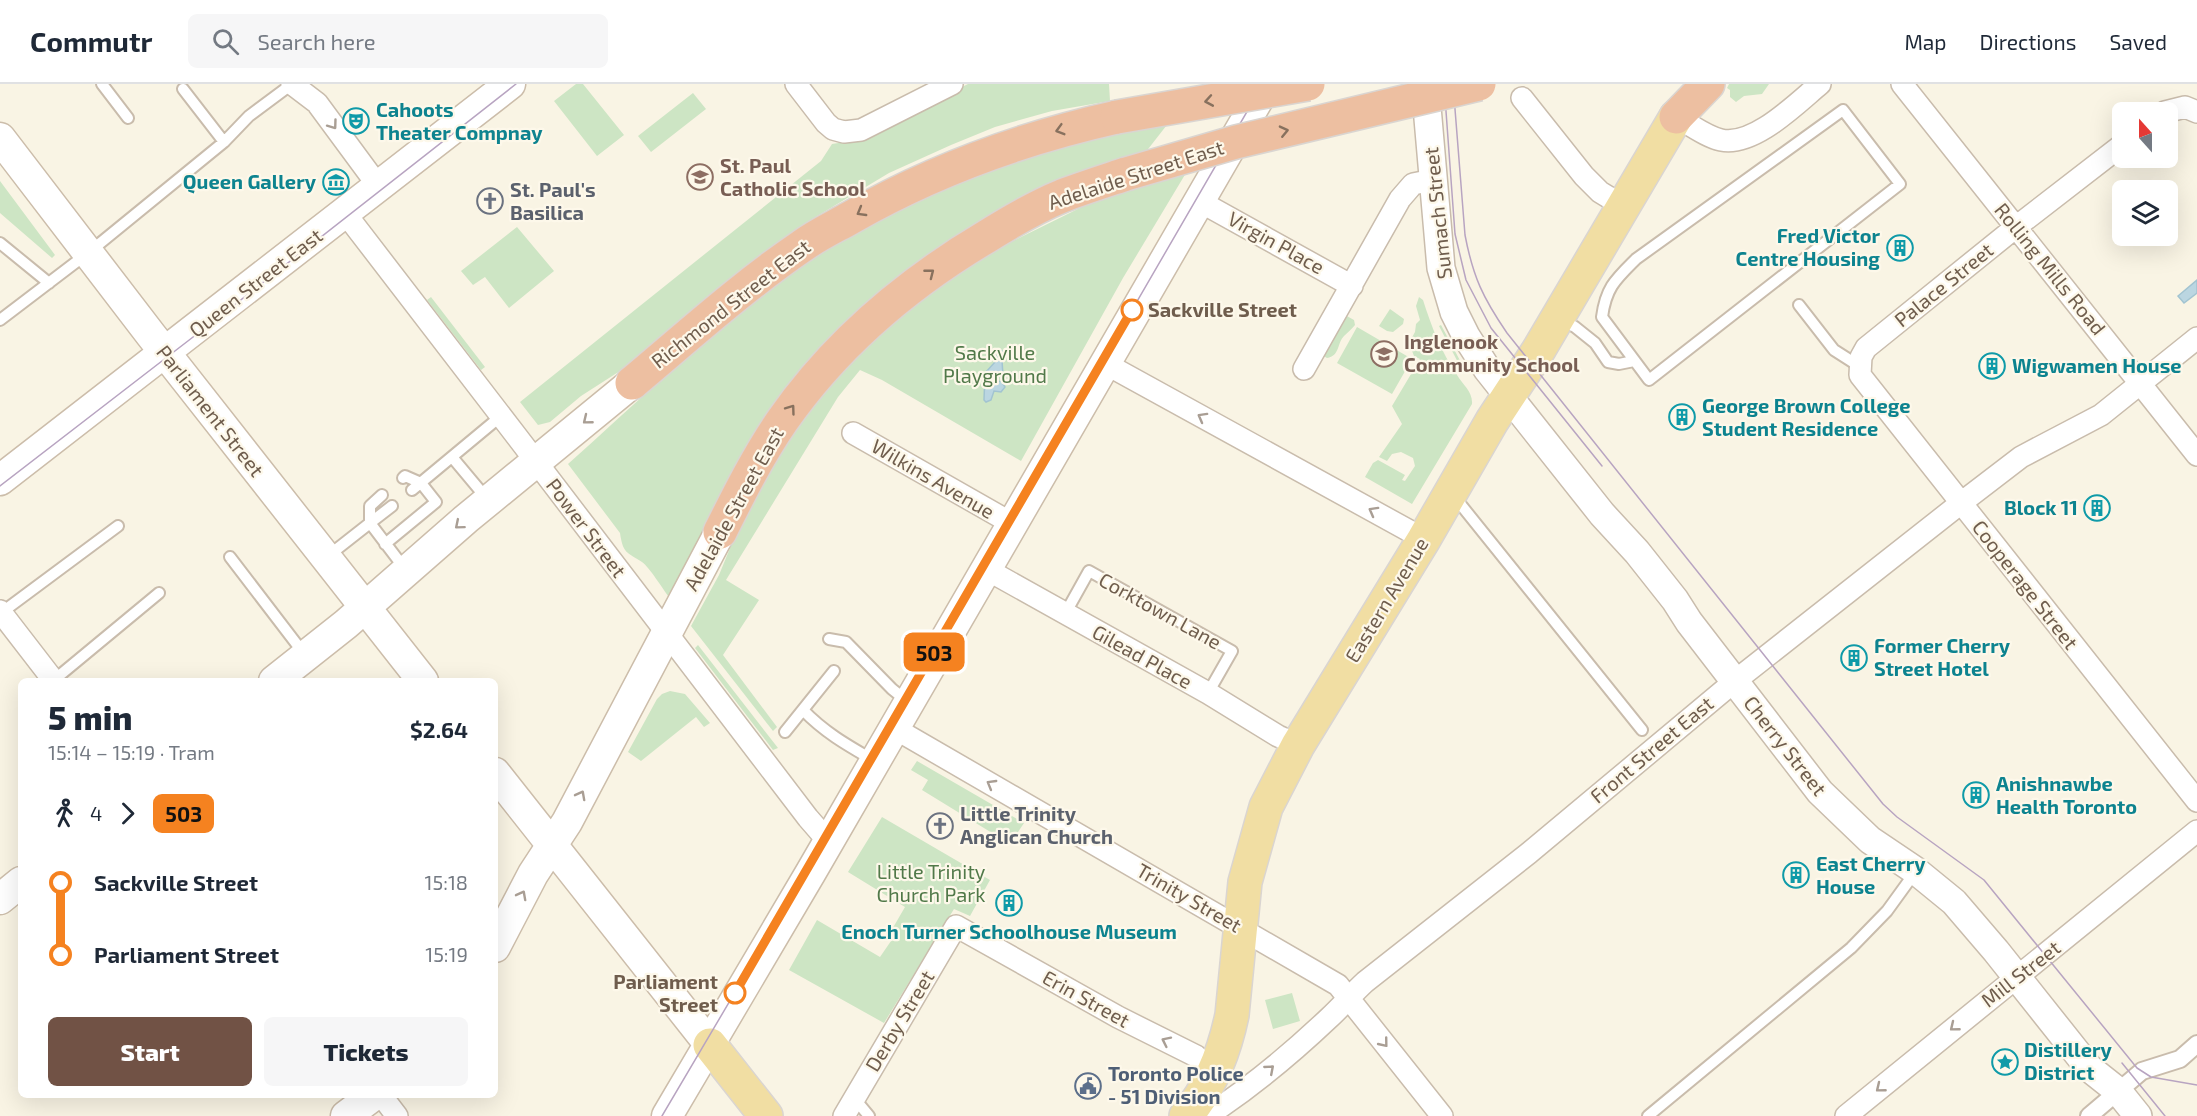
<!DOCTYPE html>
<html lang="en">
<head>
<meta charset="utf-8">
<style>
	:root { --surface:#fff; --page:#f6f6f7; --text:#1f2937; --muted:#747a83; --line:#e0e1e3; --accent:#715245 }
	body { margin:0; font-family:"Exo 2",sans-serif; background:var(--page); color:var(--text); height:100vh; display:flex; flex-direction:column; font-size:22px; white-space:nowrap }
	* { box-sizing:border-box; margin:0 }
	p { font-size:20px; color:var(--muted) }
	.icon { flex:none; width:33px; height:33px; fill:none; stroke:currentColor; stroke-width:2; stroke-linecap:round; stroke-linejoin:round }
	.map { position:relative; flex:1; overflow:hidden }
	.panel { position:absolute; left:18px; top:594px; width:480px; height:420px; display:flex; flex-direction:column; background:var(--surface); border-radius:9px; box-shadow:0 6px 24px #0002 }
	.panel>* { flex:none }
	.badge { padding:0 12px; border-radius:9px; font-size:21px; line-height:39px }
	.needle { width:39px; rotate:339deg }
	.controls { position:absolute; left:2112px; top:18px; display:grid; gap:12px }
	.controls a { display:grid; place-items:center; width:66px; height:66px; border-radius:9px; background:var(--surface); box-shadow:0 6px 24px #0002; font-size:30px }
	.map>.badge { position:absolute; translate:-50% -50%; box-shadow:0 0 0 3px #fff }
	.legs { display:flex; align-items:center; gap:9px; height:66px; padding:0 30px; font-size:20px }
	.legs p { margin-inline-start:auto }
	.head { display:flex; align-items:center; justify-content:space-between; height:102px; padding:0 30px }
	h1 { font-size:33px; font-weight:800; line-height:45px }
	.cta { display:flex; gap:12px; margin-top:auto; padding:12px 30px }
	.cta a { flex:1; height:69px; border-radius:9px; background:var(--accent); color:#fff; font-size:24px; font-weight:800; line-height:69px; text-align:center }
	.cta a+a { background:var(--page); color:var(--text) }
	ul { padding:0 30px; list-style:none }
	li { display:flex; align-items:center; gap:21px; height:72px; font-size:22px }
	li i { display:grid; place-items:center; width:9px; height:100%; margin:0 8px; background:currentColor }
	li i::after { content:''; width:15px; height:15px; margin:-8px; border:4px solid; border-radius:50%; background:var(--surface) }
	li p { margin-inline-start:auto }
	li:first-child i { background:linear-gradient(#0000 50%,currentColor 0) }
	li:last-child i { background:linear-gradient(currentColor 50%,#0000 0) }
	header { display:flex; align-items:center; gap:36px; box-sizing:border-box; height:84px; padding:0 30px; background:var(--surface); border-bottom:2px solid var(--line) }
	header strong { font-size:28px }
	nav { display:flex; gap:33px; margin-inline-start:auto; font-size:21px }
	.search { width:420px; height:54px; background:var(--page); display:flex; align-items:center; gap:15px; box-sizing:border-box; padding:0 21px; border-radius:9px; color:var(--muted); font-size:22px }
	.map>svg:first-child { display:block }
	.green { fill:#cde5c4 }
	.water { fill:#bbd6e1; stroke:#a2c4d1; stroke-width:1.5 }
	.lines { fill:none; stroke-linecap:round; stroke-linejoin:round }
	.service-casing { stroke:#c9bcac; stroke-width:14 }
	.pedestrian-casing { stroke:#c9bcac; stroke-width:20 }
	.minor-casing { stroke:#c9bcac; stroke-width:24 }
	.tertiary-casing { stroke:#c9bcac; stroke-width:30 }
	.secondary-casing { stroke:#ccbdaa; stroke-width:33 }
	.primary-casing { stroke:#dad5d1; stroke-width:36 }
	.motorway-casing { stroke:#dad5d1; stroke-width:36 }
	.service { stroke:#fff; stroke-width:10 }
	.pedestrian { stroke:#fff; stroke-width:16 }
	.minor { stroke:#fff; stroke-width:21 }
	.tertiary { stroke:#fff; stroke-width:27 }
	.secondary { stroke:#fff; stroke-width:30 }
	.primary { stroke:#f1dea3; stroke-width:33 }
	.motorway { stroke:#edbfa1; stroke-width:33 }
	.tram { stroke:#b8a4c1; stroke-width:1.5 }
	.motorway-bridge-casing { stroke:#dad5d1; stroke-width:36; stroke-linecap:butt }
	.motorway-bridge { stroke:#edbfa1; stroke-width:33 }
	.oneway { stroke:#88715e }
	.oneway2 { stroke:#a99e94 }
	.line-1-casing { stroke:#fff; stroke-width:14 }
	.line-1 { stroke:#f58220; stroke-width:9 }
	.stop-1-dot { fill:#fff; stroke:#f58220; stroke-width:3 }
	.labels { text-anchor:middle; stroke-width:4.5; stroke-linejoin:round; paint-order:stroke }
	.culture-label { font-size:20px; font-weight:bold; fill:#0d838f; stroke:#fdf8ea; text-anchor:start }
	.education-label { font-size:20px; font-weight:bold; fill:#785e54; stroke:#fdf8ea; text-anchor:start }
	.street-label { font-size:20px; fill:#6f5d4d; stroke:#fdf8ea }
	.worship-label { font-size:20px; font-weight:bold; fill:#5b616d; stroke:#fdf8ea; text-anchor:start }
	.stop-label { font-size:20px; font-weight:bold; fill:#6f5d4d; stroke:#fdf8ea; text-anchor:start }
	.park-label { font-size:20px; fill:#517949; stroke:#fdf8ea }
	.service-label { font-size:20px; font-weight:bold; fill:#4e5e75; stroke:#fdf8ea; text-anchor:start }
</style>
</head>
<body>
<header>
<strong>Commutr</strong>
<div class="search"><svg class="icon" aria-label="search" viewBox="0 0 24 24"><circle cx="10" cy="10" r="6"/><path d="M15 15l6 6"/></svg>Search here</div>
<nav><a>Map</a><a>Directions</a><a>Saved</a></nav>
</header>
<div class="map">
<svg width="2197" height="1032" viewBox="0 0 2197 1032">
	<rect width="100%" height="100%" fill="#f9f4e4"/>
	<path class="green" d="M576,0H583L624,51L597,72L554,17Z
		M968,0H1109L1110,17L1052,27L995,43L951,61L889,89L809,137L648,269L581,312L550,338L538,341L520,318L821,77L832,60L857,56Z
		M1729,0H1769L1762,10L1744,12L1736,18L1730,13V6L1727,4Z
		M693,9L706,25L651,68L638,52Z
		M1170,37L1145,69L1029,114L741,377L669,513C662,504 650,484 642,478C627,468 623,470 620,449L568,380C651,306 732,225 827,165C897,121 976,89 1055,63C1092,51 1132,45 1170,37Z
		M1186,89L1123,194L1021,377L882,296L860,286L838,313L726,496L759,516L723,571L777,643L773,647L691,542L719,491L744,430L790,351L852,273L965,178L1005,161L1092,118L1123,106Z
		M0,97L55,171L52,174L0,129Z
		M517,143L554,187L509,224L485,193L473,201L461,187Z
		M431,213L485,283L481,286L427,216Z
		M1419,213L1423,216C1431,241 1441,268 1457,291C1463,301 1473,308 1472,320L1412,420L1365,393L1373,379L1378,376L1405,391L1402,396L1405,397L1415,382L1413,374L1401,368L1392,370L1387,377L1379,373L1402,340L1392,322L1420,275L1414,272L1409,259L1415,248L1416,240L1420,236L1416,222Z
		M1390,225L1404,235L1403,240L1393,248L1387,247L1379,242Z
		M1345,231L1354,236L1355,241C1352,245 1348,248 1344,252C1337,259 1340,272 1327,274L1322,271Z
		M1441,241L1464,284L1462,286L1439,242Z
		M1357,243L1412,275L1392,310L1337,279Z
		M698,561L778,664L773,666L695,564Z
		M670,607L685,610L710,639L704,643L696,633L641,677L628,668L657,615L662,610Z
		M917,677L1024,739L1010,760L922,706L928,696L911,686Z
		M882,733L990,796L970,832L954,825L884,939L789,886L817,836L880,873L891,857L887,854L905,823L848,788Z
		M1292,909L1300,937L1273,945L1265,916Z"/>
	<path class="water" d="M2197,196V209L2184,219L2178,212Z
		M1002,267L1005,270L1002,277L1003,291L998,293L991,290L987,293L991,299L1001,297L1005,303L1001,308L994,307L991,316L986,318L984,316L985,289L996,277L998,269Z"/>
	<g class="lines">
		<g class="service-casing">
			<path id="service" d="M102,0L128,34
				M183,5L224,58
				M1843,26L1900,100L1649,296L1602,233C1606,203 1616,195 1636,175Z
				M0,159L49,199
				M1799,221L1834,266L1859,282
				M0,236L88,169L224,58L249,32L292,0
				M1562,236L1575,243L1595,259L1608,278L1619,280L1634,277
				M452,373L488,416
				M412,406L501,332
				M1453,411L1642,646
				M370,439V422L382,411
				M370,439L392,422
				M385,460L436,418L421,399L405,392L403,394
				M328,472L370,439L405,485
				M230,473L305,571
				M1,529L118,442
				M1065,530L1089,487L1232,567L1208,609
				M829,555L846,558L892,605L907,617
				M54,596L159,509
				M803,626C824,648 847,661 873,676
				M785,648L834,587
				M854,1014L869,1032
				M1648,1032L1851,864L1887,827L1916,787"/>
		</g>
		<g class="pedestrian-casing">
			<path id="pedestrian" d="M2089,1032L2142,987L2180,975L2197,960"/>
		</g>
		<g class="minor-casing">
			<path id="minor" d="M292,0L317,19L379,103
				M796,0L826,39L833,45L844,48L861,46L952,0
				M1902,0L2197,371
				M1522,14L1584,92L1600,108L1623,122
				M2165,28L2185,23L2197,28
				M1676,33C1690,40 1706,53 1721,56C1754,63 1797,19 1820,0
				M2122,61L2016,143L1866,264L1861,273L1860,291L2197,717
				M1199,117L1352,202
				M345,129L518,354L808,734L828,757
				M1106,280L1424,455
				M1304,285L1400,115L1413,100L1433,96
				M853,349L1013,440
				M986,485L1208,609L1278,652L1298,661
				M0,527L54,597
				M894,644L1338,901L1442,1032
				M381,1011L397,1032
				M844,1032L956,842L1118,933L1196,972L1215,988
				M1207,1032C1250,1004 1291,970 1329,934C1341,923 1352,910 1365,898L1529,769L1735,597L1961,419L2021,373L2101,331L2197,254
				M1846,1032L2197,747"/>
		</g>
		<g class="tertiary-casing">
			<path id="tertiary" d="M1425,0L1441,184L1454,228L1466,252L1487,285L1602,430L1637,468L1675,516L1689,538L1820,708L1870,756L1916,787L1954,818L1996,867L2089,984L2118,1007L2138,1032"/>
		</g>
		<g class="secondary-casing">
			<path id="secondary" d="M0,54L151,251L423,597
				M0,396L510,0
				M274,597L346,540L466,435L632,299
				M495,689L710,961
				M0,815L21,798
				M495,863L533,790L567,738L720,448
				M346,1032L374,1011
				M667,1032L811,788L1267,0"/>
		</g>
		<g class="primary-casing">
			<path id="primary" d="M710,961L766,1032
				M1186,1032C1211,1003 1224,969 1232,931L1245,798L1266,723L1298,661L1424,455L1492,337L1538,267L1676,33"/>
		</g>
		<g class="motorway-casing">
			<path id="motorway" d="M1676,33L1708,0
				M632,299C688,252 742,203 802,162C817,151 834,143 850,134C934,86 1023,54 1117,33
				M720,448C739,410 758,372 782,337C835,261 907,200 986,153C1010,138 1035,123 1062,112C1083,104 1105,97 1126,90"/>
		</g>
		<use href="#service" class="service"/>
		<use href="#pedestrian" class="pedestrian"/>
		<use href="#minor" class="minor"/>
		<use href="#tertiary" class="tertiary"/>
		<use href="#secondary" class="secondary"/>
		<use href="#primary" class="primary"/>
		<use href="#motorway" class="motorway"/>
		<path class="tram" d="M1444,0L1455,150L1466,196L1491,244L1602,382
			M1453,0L1465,151C1473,193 1483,214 1507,249L1883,720L1897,733L1984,796L2137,984L2151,993L2197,1001
			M0,402L219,233L516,0
			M2122,979L2165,1032
			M662,1032L826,754L1263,0"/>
		<g class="motorway-bridge-casing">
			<path id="motorway-bridge" d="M1117,33L1308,0
				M1126,90L1236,58L1479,0"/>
		</g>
		<use href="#motorway-bridge" class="motorway-bridge"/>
	</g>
	<defs><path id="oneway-chevron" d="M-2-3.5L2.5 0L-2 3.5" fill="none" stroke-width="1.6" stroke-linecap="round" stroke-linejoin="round" transform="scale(1.5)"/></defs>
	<g class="oneway">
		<use href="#oneway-chevron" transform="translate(1209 17) rotate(170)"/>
		<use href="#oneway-chevron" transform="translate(1060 46) rotate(164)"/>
		<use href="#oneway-chevron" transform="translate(1284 47) rotate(-13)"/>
		<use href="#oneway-chevron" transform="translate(861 128) rotate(150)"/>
		<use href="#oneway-chevron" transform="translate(930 189) rotate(-38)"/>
		<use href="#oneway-chevron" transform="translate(791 325) rotate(-54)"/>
	</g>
	<g class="oneway2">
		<use href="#oneway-chevron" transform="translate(333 41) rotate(54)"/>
		<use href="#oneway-chevron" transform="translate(1202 333) rotate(-151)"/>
		<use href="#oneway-chevron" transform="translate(587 336) rotate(141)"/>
		<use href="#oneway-chevron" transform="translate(1373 427) rotate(-151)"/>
		<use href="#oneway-chevron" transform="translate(459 441) rotate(140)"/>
		<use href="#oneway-chevron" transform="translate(991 700) rotate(-150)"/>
		<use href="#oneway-chevron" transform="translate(581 711) rotate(-62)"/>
		<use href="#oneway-chevron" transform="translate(522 811) rotate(-62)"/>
		<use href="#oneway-chevron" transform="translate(1954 943) rotate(141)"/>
		<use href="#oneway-chevron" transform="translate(1166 957) rotate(-154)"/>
		<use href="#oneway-chevron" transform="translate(1384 959) rotate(51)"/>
		<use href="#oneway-chevron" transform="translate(1270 985) rotate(-41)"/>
		<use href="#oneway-chevron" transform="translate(1880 1004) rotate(141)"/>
	</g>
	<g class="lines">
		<g class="line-1-casing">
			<path id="line-1" d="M735,909L1132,226"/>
		</g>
		<use href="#line-1" class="line-1"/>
	</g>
	<defs>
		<g id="theatre-ring" transform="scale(1.35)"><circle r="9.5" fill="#fdf8ea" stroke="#0f9aa8" stroke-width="1.5"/><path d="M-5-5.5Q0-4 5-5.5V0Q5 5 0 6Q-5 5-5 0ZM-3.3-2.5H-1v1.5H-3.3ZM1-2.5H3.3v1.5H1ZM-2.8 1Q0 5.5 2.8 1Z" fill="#0f9aa8"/></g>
		<g id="school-ring" transform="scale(1.35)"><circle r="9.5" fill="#fdf8ea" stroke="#8d6e63" stroke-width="1.5"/><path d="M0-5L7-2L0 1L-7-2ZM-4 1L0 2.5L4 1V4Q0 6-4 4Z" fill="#8d6e63"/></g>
		<g id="museum-ring" transform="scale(1.35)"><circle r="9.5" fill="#fdf8ea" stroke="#0f9aa8" stroke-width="1.5"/><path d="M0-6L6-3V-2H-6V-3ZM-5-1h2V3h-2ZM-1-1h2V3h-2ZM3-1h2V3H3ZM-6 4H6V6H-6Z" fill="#0f9aa8"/></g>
		<g id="church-ring" transform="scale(1.35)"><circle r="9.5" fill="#fdf8ea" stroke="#6b7280" stroke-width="1.5"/><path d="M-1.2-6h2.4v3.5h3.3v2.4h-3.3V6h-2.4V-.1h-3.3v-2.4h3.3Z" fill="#6b7280"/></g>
		<g id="building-ring" transform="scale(1.35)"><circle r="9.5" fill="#fdf8ea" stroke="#0f9aa8" stroke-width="1.5"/><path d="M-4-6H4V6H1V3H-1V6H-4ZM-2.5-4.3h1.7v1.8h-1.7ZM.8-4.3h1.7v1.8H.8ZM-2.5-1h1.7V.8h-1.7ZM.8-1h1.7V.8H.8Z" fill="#0f9aa8"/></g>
		<g id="sight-ring" transform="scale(1.35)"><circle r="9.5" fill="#fdf8ea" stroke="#0f9aa8" stroke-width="1.5"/><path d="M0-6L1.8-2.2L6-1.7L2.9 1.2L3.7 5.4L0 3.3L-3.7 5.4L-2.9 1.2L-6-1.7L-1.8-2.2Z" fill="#0f9aa8"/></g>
		<g id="civic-ring" transform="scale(1.35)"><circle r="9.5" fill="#fdf8ea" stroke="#5c6f8a" stroke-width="1.5"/><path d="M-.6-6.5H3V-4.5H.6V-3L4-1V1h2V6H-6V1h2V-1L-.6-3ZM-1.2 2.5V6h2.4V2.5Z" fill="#5c6f8a"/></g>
	</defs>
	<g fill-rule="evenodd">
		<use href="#theatre-ring" x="356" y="37"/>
		<use href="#school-ring" x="700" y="93"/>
		<use href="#museum-ring" x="336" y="98"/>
		<use href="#church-ring" x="490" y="117"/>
		<use href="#building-ring" x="1900" y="164"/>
		<use href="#school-ring" x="1384" y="270"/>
		<use href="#building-ring" x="1992" y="282"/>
		<use href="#building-ring" x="1682" y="333"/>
		<use href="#building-ring" x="2097" y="424"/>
		<use href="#building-ring" x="1854" y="574"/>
		<use href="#building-ring" x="1976" y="711"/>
		<use href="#church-ring" x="940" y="742"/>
		<use href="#building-ring" x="1796" y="791"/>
		<use href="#building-ring" x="1009" y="819"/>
		<use href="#sight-ring" x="2005" y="978"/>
		<use href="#civic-ring" x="1088" y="1002"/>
	</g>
	<g class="stop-1-dot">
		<circle cx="1132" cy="226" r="10"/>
		<circle cx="735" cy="909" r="10"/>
	</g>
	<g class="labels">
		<g class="culture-label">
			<text x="376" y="33">Cahoots<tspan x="376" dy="23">Theater Compnay</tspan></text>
			<text x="316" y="105" text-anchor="end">Queen Gallery</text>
			<text x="1880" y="159" text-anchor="end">Fred Victor<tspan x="1880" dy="23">Centre Housing</tspan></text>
			<text x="2012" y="289">Wigwamen House</text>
			<text x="1702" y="329">George Brown College<tspan x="1702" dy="23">Student Residence</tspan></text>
			<text x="2078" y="431" text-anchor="end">Block 11</text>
			<text x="1874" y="569">Former Cherry<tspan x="1874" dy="23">Street Hotel</tspan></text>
			<text x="1996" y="707">Anishnawbe<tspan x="1996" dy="23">Health Toronto</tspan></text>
			<text x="1816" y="787">East Cherry<tspan x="1816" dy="23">House</tspan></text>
			<text x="1009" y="855" text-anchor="middle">Enoch Turner Schoolhouse Museum</text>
			<text x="2024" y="973">Distillery<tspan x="2024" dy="23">District</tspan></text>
		</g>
		<g class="education-label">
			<text x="720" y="89">St. Paul<tspan x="720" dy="23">Catholic School</tspan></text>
			<text x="1404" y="265">Inglenook<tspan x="1404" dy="23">Community School</tspan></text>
		</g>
		<g class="street-label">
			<text transform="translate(1136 91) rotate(-18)" y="7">Adelaide Street East</text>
			<text transform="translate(1438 129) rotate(-96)" y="7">Sumach Street</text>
			<text transform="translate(1276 159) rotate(29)" y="7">Virgin Place</text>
			<text transform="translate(2050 185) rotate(51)" y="7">Rolling Mills Road</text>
			<text transform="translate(256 199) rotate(-38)" y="7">Queen Street East</text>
			<text transform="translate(1944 201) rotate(-39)" y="7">Palace Street</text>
			<text transform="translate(731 220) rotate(-38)" y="7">Richmond Street East</text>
			<text transform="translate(210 327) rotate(52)" y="7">Parliament Street</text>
			<text transform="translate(933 395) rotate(30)" y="7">Wilkins Avenue</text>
			<text transform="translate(734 425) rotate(-61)" y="7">Adelaide Street East</text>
			<text transform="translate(586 444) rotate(53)" y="7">Power Street</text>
			<text transform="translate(2025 501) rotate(52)" y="7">Cooperage Street</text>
			<text transform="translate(1387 516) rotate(-59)" y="7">Eastern Avenue</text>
			<text transform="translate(1160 527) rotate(29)" y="7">Corktown Lane</text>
			<text transform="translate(1142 573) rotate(29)" y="7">Gilead Place</text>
			<text transform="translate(1785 662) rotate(52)" y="7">Cherry Street</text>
			<text transform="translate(1652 666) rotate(-40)" y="7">Front Street East</text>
			<text transform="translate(1189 814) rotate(30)" y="7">Trinity Street</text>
			<text transform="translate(2021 890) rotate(-38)" y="7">Mill Street</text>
			<text transform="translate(1086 915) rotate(29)" y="7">Erin Street</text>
			<text transform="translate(900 937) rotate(-59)" y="7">Derby Street</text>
		</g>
		<g class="worship-label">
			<text x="510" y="113">St. Paul's<tspan x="510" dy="23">Basilica</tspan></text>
			<text x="960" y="737">Little Trinity<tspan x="960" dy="23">Anglican Church</tspan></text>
		</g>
		<g class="stop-label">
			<text x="1148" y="233">Sackville Street</text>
			<text x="718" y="905" text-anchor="end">Parliament<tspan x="718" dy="23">Street</tspan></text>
		</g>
		<g class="park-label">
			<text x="995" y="276">Sackville<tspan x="995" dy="23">Playground</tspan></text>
			<text x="931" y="795">Little Trinity<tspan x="931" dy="23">Church Park</tspan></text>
		</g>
		<g class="service-label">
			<text x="1108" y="997">Toronto Police<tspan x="1108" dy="23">- 51 Division</tspan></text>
		</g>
	</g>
</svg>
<div class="controls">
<a><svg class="needle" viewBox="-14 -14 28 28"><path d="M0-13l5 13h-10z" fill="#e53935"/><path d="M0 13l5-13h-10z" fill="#747a83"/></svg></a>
<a><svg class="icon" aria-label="layers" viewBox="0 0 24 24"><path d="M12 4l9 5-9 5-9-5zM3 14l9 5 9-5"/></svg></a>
</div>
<b class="badge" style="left:934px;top:568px;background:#f58220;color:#111">503</b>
<section class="panel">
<div class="head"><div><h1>5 min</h1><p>15:14 – 15:19 · Tram</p></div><b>$2.64</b></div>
<div class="legs"><svg class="icon" aria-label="walk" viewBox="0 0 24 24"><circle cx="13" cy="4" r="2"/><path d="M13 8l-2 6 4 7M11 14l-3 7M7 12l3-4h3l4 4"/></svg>4<svg class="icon" aria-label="forward" viewBox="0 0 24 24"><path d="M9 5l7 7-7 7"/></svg><b class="badge" style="background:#f58220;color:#111">503</b></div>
<ul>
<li><i style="color:#f58220"></i><b>Sackville Street</b><p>15:18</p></li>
<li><i style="color:#f58220"></i><b>Parliament Street</b><p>15:19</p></li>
</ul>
<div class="cta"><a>Start</a><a>Tickets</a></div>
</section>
</div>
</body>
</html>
